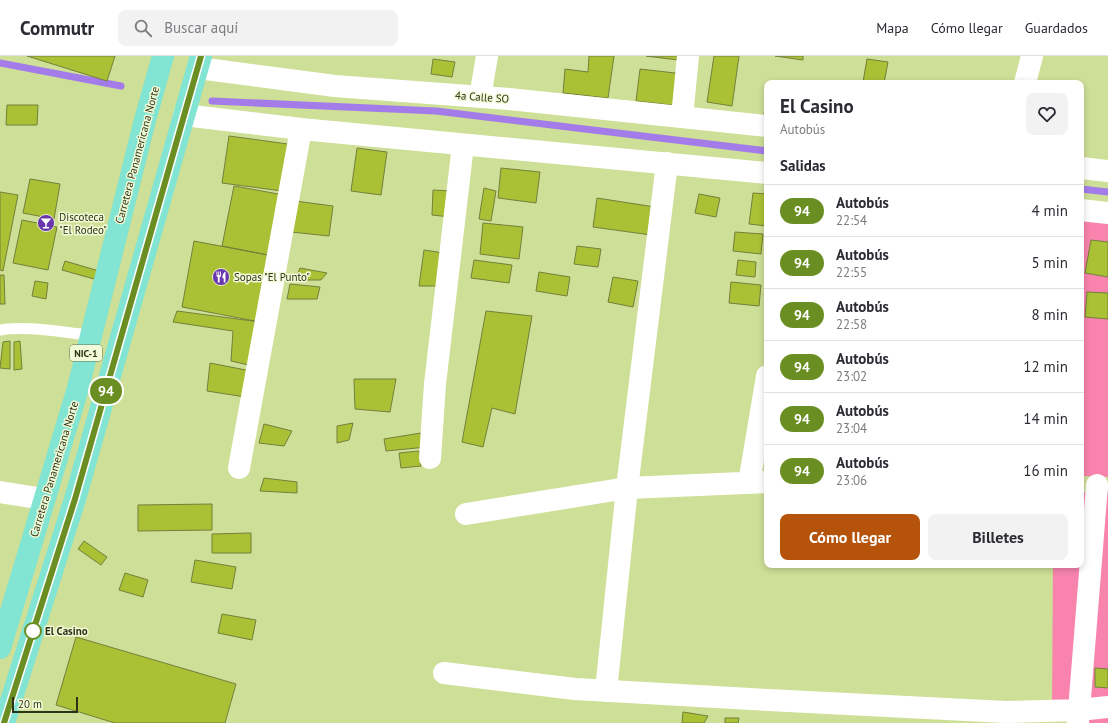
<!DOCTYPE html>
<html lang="es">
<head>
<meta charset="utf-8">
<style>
	:root { --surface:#fff; --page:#f2f2f3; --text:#2b2b33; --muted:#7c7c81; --line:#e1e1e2; --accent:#b45309 }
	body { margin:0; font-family:"PT Sans",sans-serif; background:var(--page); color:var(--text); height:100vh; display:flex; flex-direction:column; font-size:15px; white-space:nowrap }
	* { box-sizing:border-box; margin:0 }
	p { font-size:13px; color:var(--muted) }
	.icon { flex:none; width:22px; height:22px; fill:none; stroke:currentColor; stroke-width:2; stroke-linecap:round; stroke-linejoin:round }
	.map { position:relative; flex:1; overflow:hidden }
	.panel { position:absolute; left:764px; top:24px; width:320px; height:488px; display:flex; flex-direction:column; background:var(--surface); border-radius:8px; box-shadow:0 2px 6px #0003 }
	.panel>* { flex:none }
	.badge { padding:0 8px; border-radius:13px; font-size:14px; line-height:26px }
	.scale { position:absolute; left:12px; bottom:10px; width:66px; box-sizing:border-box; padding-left:4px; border:2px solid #2d3316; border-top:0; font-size:11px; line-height:14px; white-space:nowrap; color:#2d3316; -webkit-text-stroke:3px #f2fbd8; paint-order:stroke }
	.map>.badge { position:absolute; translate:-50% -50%; box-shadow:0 0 0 2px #fff }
	h2 { padding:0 16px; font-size:15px; line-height:36px }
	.round { display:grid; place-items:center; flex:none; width:42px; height:42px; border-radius:8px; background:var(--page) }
	.headline { display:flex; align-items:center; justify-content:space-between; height:68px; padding:0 16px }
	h1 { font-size:19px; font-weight:800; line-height:30px }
	.button { display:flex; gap:8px; margin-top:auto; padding:8px 16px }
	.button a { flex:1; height:46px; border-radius:8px; background:var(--accent); color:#fff; font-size:16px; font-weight:800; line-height:46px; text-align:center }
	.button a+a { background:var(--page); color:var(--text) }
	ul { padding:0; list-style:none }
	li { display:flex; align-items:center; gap:12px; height:52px; padding:0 16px; border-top:1px solid var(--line) }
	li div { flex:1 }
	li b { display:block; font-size:15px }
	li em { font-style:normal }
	li .badge { min-width:44px; font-weight:700; text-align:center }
	header { display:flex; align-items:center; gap:24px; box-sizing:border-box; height:56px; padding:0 20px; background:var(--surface); border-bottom:1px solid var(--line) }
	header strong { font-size:19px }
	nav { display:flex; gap:22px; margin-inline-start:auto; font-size:14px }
	.search { width:280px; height:36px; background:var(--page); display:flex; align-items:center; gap:10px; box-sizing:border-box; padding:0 14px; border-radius:8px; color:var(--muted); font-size:15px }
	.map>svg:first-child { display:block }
	.green { fill:#f884ad }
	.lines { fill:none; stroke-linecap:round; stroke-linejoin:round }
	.stream { stroke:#a47cea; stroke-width:7 }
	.building { fill:#aac135; stroke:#73803b }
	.service { stroke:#fff; stroke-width:11 }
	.minor { stroke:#fff; stroke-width:22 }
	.trunk { stroke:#82e4d2; stroke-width:22 }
	.line-casing { stroke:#fff; stroke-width:9 }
	.line { stroke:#6b8e23; stroke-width:6 }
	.stop-dot { fill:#fff; stroke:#6b8e23; stroke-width:2 }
	.labels { text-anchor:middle; stroke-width:3; stroke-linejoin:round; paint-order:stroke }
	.shield { fill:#f2fbd8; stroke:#686f50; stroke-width:1 }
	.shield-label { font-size:10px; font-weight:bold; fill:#2d3316 }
	.street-label { font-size:11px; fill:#2d3316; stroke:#f2fbd8 }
	.poi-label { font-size:11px; fill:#2d3316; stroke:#f2fbd8; text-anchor:start }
	.stop-label { font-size:11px; font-weight:bold; fill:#2d3316; stroke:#f2fbd8; text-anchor:start }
</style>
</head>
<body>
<header>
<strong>Commutr</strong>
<div class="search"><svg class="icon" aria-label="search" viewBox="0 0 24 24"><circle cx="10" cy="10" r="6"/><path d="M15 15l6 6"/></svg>Buscar aquí</div>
<nav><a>Mapa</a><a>Cómo llegar</a><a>Guardados</a></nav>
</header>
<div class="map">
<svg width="1108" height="667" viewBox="0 0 1108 667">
	<rect width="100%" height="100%" fill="#cedf97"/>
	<path class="green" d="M1081,163L1108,166V421L1081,420Z
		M1081,436H1092L1081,500Z
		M1104,436H1108V644L1088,645Z
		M1053,509H1081L1077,652H1052Z
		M1108,654V667H1081Z"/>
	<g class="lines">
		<path class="stream" d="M0,7L121,30
			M212,45L436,55L767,95
			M1081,133L1108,136"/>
	</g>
	<path class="building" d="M27,0H115L107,25Z
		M589,0H614L608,42L563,37L565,13L588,16Z
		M646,0H686V5Z
		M714,0H739L732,50L707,46Z
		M775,0H803V4Z
		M433,3L455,6L452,21L431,18Z
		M867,3L888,6L884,27L863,26Z
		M640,13L684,18L680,50L636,45Z
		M767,37V67L763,66Z
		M7,49H38L37,69H6Z
		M229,80L288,88L282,135L222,127Z
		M357,92L387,96L381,139L351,135Z
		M501,112L540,116L536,147L498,142Z
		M30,123L60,128L54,163L23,157Z
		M234,130L284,139L273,200L222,190Z
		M484,132L496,135L491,165L479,163Z
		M433,134L452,135L450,161L432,159Z
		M0,136L18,139L3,215L0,214Z
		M753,137L767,138V170L749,168Z
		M699,138L720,142L716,161L695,157Z
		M597,142L655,151L651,179L593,171Z
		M295,145L333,150L329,180L291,176Z
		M22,164L57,171L48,214L13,207Z
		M483,167L523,171L519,203L480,198Z
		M735,176L763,178L761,198L733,195Z
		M1091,184L1108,186V221L1085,217Z
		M194,185L273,200L260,266L182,251Z
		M577,190L601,193L598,211L574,208Z
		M424,194L444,197L440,230H419Z
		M474,204L512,209L509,227L471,222Z
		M738,204L756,206L755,221L736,219Z
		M65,205L99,215L94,223L62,214Z
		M300,212L327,217L321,224H295Z
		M539,216L570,221L567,240L536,235Z
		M0,219H4L5,248H0Z
		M613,221L638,225L633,251L608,246Z
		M35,225L48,227L46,243L32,240Z
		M731,226L761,229L759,250L729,247Z
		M290,228L320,231L317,243H287Z
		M1087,236L1108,237V263L1085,261Z
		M177,255L260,266L253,310L231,305L233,275L173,266Z
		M486,255L532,260L515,358L492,352L483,391L462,386Z
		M10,285V313L0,312L3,286Z
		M20,285L22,313L14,314V286Z
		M210,307L251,315L245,341L207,335Z
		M354,323H396L390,356L355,353Z
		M353,367L349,384L337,387V370Z
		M264,368L292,375L284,390L259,387Z
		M427,376V391L386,395L384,383Z
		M419,395L421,410L401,412L399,397Z
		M264,422L297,426V437L260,435Z
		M212,448V474L138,475V449Z
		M251,477V497H212V478Z
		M84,485L107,501L101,509L78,493Z
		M195,504L236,511L232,533L191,526Z
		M125,517L148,524L143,541L119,534Z
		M222,558L256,564L252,584L218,577Z
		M76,581L236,628L225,667H115L56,649Z
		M1095,612L1108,613V632L1095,631Z
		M683,656L708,660L704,667H682Z
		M725,662H739L738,667H725Z"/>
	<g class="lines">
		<path class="service" d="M0,274C24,269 66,277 91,279"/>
		<path class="minor" d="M198,12L335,30L509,43L767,70
			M1025,27L1032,0
			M480,41L487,0
			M184,59L301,73L767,117
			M682,61L688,0
			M1081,112L1108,115
			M1081,154L1108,157
			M430,402L435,328L463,89
			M239,412L301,73
			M749,427L767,320
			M0,436L44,443
			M466,458L627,432L767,426
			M444,617L575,633L768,644L1006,656L1079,654L1108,651
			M606,635L627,432L667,107
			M1078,667L1097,429"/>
		<path class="trunk" d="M0,592L78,332L145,64L163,0
			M4,667L75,443L201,0"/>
	</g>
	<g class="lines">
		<g class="line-casing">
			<path id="line" d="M4,667L75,443L201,0"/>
		</g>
		<use href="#line" class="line"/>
	</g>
	<defs>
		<g id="bar-disc" transform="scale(0.9)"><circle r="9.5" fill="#6936ad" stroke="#f2fbd8"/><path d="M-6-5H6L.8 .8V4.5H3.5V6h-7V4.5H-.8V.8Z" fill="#fff"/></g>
		<g id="restaurant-disc" transform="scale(0.9)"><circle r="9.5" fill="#6936ad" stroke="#f2fbd8"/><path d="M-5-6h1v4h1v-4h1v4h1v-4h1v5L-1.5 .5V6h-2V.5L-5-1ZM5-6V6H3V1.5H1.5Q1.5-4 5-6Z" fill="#fff"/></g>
	</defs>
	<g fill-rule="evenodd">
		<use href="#bar-disc" x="46" y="167"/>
		<use href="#restaurant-disc" x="221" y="221"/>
	</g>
	<circle class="stop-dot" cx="33" cy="575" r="8"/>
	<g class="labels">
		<rect class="shield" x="70" y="289" width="32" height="16" rx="3"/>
		<g class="shield-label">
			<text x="86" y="301">NIC-1</text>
		</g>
		<g class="street-label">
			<text transform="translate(482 41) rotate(4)" y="4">4a Calle SO</text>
			<text transform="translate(137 99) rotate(-75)" y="4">Carretera Panamericana Norte</text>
			<text transform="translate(54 413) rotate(-73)" y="4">Carretera Panamericana Norte</text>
		</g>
		<g class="poi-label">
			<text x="59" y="165">Discoteca<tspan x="59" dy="13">"El Rodeo"</tspan></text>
			<text x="234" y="225">Sopas "El Punto"</text>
		</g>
		<g class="stop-label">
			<text x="45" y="579">El Casino</text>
		</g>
	</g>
</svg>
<div class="scale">20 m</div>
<b class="badge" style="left:106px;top:335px;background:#6b8e23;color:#fff">94</b>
<section class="panel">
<div class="headline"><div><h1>El Casino</h1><p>Autobús</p></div><a class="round"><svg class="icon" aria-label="heart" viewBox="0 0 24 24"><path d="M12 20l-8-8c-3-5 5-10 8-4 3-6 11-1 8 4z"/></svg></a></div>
<h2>Salidas</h2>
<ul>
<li><span class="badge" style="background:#6b8e23;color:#fff">94</span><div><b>Autobús</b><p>22:54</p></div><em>4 min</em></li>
<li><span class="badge" style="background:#6b8e23;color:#fff">94</span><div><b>Autobús</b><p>22:55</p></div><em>5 min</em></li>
<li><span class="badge" style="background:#6b8e23;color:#fff">94</span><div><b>Autobús</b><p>22:58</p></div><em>8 min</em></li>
<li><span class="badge" style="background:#6b8e23;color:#fff">94</span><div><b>Autobús</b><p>23:02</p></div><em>12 min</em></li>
<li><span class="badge" style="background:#6b8e23;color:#fff">94</span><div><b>Autobús</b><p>23:04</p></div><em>14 min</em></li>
<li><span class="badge" style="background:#6b8e23;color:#fff">94</span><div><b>Autobús</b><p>23:06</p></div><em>16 min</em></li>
</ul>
<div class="button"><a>Cómo llegar</a><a>Billetes</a></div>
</section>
</div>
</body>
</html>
